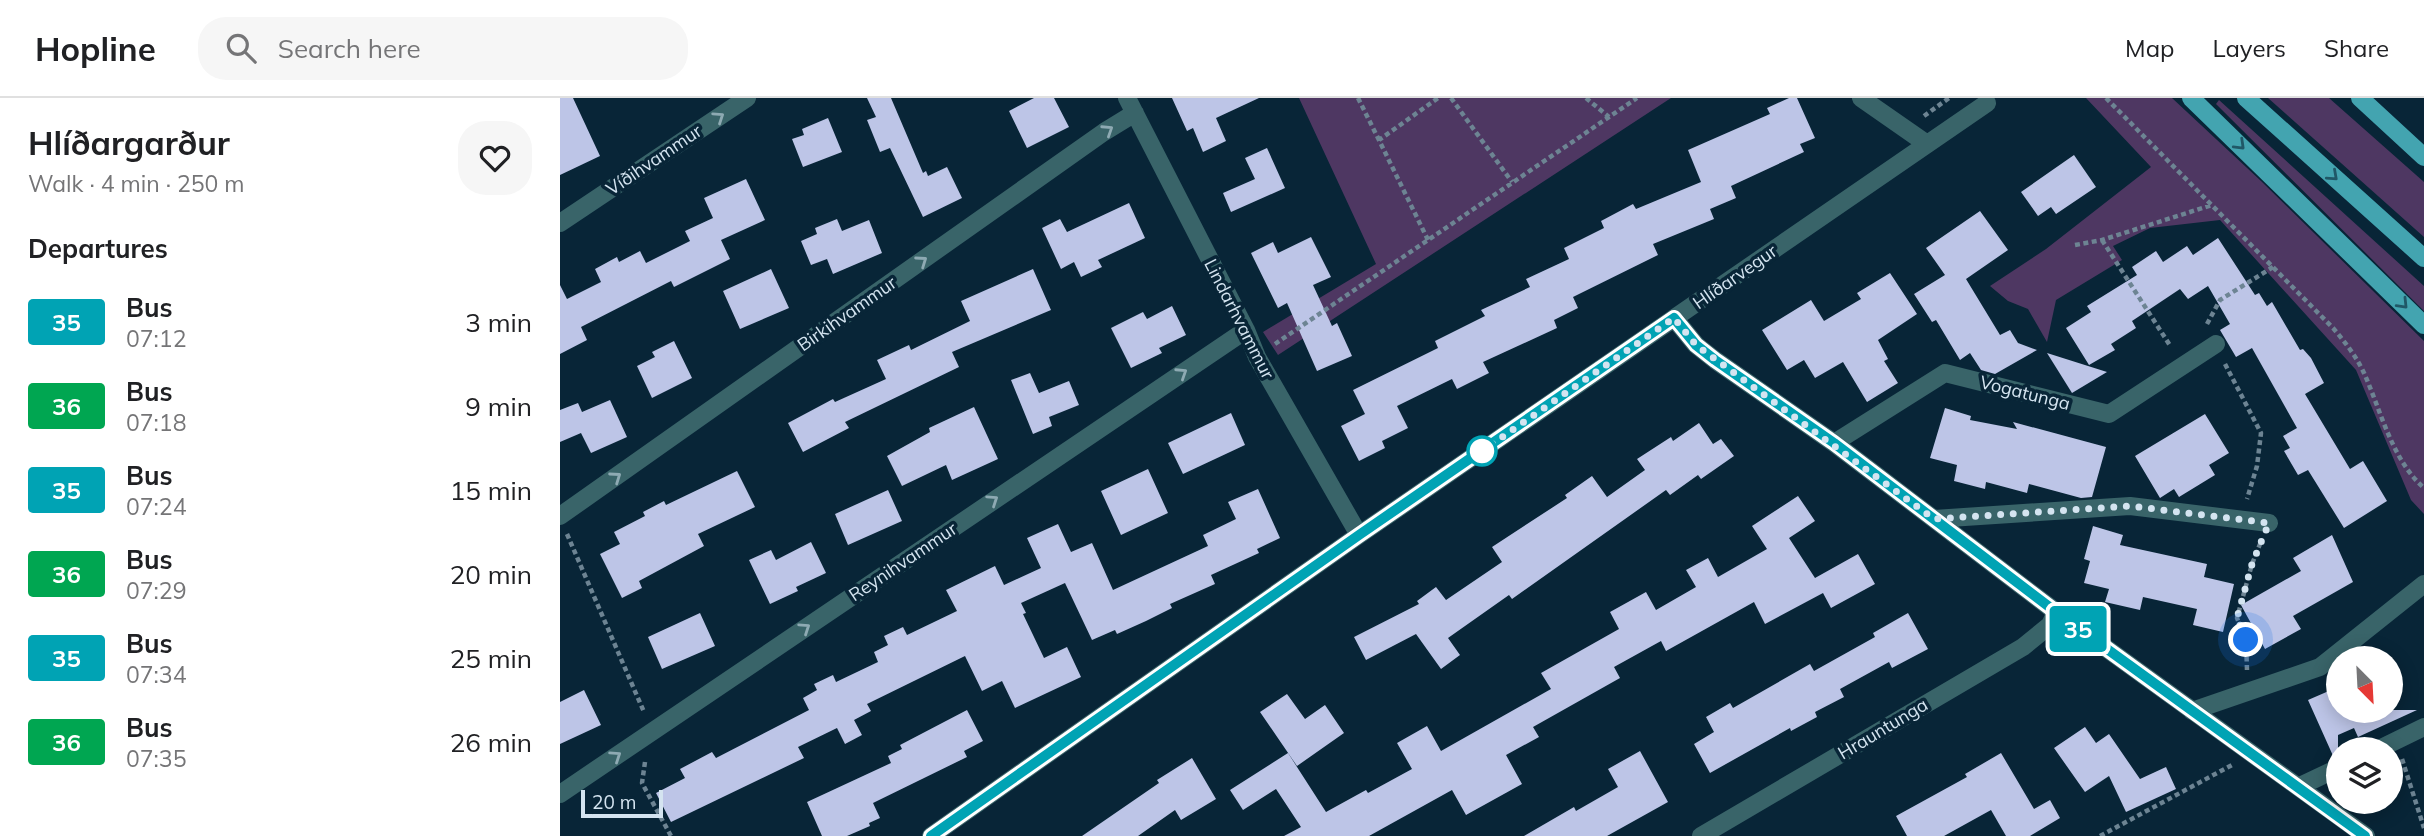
<!DOCTYPE html>
<html lang="en">
<head>
<meta charset="utf-8">
<style>
	:root { --surface:#fff; --page:#f6f6f6; --text:#202124; --muted:#757577; --line:#e0e0e0 }
	body { margin:0; font-family:Mulish,sans-serif; background:var(--page); color:var(--text); height:100vh; display:flex; flex-direction:column; font-size:26px; white-space:nowrap }
	* { box-sizing:border-box; margin:0 }
	p { font-size:23px; color:var(--muted) }
	.icon { flex:none; width:38px; height:38px; fill:none; stroke:currentColor; stroke-width:2; stroke-linecap:round; stroke-linejoin:round }
	.map { position:relative; flex:1; overflow:hidden }
	.panel { display:flex; flex-direction:column; background:var(--surface); width:560px }
	.panel>* { flex:none }
	.badge { padding:0 14px; border-radius:5px; font-size:24px; line-height:46px }
	.needle { width:46px; rotate:156deg }
	.fabs { position:absolute; left:1766px; top:548px; display:grid; gap:14px }
	.fabs a { display:grid; place-items:center; width:77px; height:77px; border-radius:50%; background:var(--surface); box-shadow:0 4px 18px #0003; font-size:35px }
	.scale { position:absolute; left:21px; bottom:18px; width:82px; box-sizing:border-box; padding-left:7px; border:4px solid #d4e4f0; border-top:0; font-size:19px; line-height:24px; white-space:nowrap; color:#d4e4f0; -webkit-text-stroke:5px #082537; paint-order:stroke }
	.you { position:absolute; width:35px; height:35px; margin:-18px; border:5px solid #fff; border-radius:50%; background:#1a73e8; box-shadow:0 0 0 10px #1a73e833 }
	.map>.badge { position:absolute; translate:-50% -50%; box-shadow:0 0 0 4px #fff }
	h2 { padding:0 28px; font-size:26px; line-height:63px }
	.round { display:grid; place-items:center; flex:none; width:74px; height:74px; border-radius:28px; background:var(--page) }
	.overview { display:flex; align-items:center; justify-content:space-between; height:119px; padding:0 28px }
	h1 { font-size:33px; font-weight:700; line-height:52px }
	ul { padding:0; list-style:none }
	li { display:flex; align-items:center; gap:21px; height:84px; padding:0 28px }
	li div { flex:1 }
	li b { display:block; font-size:26px }
	li em { font-style:normal }
	li .badge { min-width:77px; font-weight:700; text-align:center }
	header { display:flex; align-items:center; gap:42px; box-sizing:border-box; height:98px; padding:0 35px; background:var(--surface); border-bottom:2px solid var(--line) }
	header strong { font-size:33px }
	nav { display:flex; gap:38px; margin-inline-start:auto; font-size:24px }
	.search { width:490px; height:63px; background:var(--page); display:flex; align-items:center; gap:18px; box-sizing:border-box; padding:0 24px; border-radius:28px; color:var(--muted); font-size:26px }
	main { display:flex; flex:1; min-height:0 }
	.map>svg:first-child { display:block }
	.green { fill:#4e3762 }
	.building { fill:#bdc5e7 }
	.lines { fill:none; stroke-linecap:round; stroke-linejoin:round }
	.path { stroke:#6d8493; stroke-width:4.5; stroke-dasharray:5 3.5; stroke-linecap:butt }
	.minor { stroke:#396469; stroke-width:18 }
	.major { stroke:#43a4b0; stroke-width:18 }
	.oneway { stroke:#8eaab3 }
	.oneway2 { stroke:#205867 }
	.line-casing { stroke:#fff; stroke-width:16 }
	.line { stroke:#00a3b4; stroke-width:10 }
	.walk { stroke:#d4e4f0; stroke-width:7; stroke-dasharray:0 12.6 }
	.stop-dot { fill:#fff; stroke:#00a3b4; stroke-width:3.5 }
	.labels { text-anchor:middle; stroke-width:7; stroke-linejoin:round; paint-order:stroke }
	.street-label { font-size:18px; fill:#d4e4f0; stroke:#082537 }
</style>
</head>
<body>
<header>
<strong>Hopline</strong>
<div class="search"><svg class="icon" aria-label="search" viewBox="0 0 24 24"><circle cx="10" cy="10" r="6"/><path d="M15 15l6 6"/></svg>Search here</div>
<nav><a>Map</a><a>Layers</a><a>Share</a></nav>
</header>
<main>
<section class="panel">
<div class="overview"><div><h1>Hlíðargarður</h1><p>Walk · 4 min · 250 m</p></div><a class="round"><svg class="icon" aria-label="heart" viewBox="0 0 24 24"><path d="M12 20l-8-8c-3-5 5-10 8-4 3-6 11-1 8 4z"/></svg></a></div>
<h2>Departures</h2>
<ul>
<li><span class="badge" style="background:#00a3b4;color:#fff">35</span><div><b>Bus</b><p>07:12</p></div><em>3 min</em></li>
<li><span class="badge" style="background:#00a651;color:#fff">36</span><div><b>Bus</b><p>07:18</p></div><em>9 min</em></li>
<li><span class="badge" style="background:#00a3b4;color:#fff">35</span><div><b>Bus</b><p>07:24</p></div><em>15 min</em></li>
<li><span class="badge" style="background:#00a651;color:#fff">36</span><div><b>Bus</b><p>07:29</p></div><em>20 min</em></li>
<li><span class="badge" style="background:#00a3b4;color:#fff">35</span><div><b>Bus</b><p>07:34</p></div><em>25 min</em></li>
<li><span class="badge" style="background:#00a651;color:#fff">36</span><div><b>Bus</b><p>07:35</p></div><em>26 min</em></li>
</ul>
</section>
<div class="map">
<svg width="1864" height="738" viewBox="0 0 1864 738">
	<rect width="100%" height="100%" fill="#082537"/>
	<path class="green" d="M739,0H1111L718,257L703,234L816,166Z
		M1526,0H1612L1701,83L1864,243V416L1851,402L1796,272L1660,122L1590,130L1553,148L1562,162L1496,202L1487,244L1468,211L1448,203L1430,188L1486,151L1591,69Z
		M1708,0H1769L1864,84V139Z
		M1659,2L1864,188V213L1656,6Z"/>
	<path class="building" d="M0,0H13L40,58L0,77Z
		M307,0H331L363,75L366,73L368,78L387,69L402,100L363,119L330,50L320,54L307,22L316,19Z
		M474,0H494L509,29L467,50L449,13Z
		M612,0H699L656,20L666,43L643,54L633,30L627,33Z
		M1229,0H1237L1255,40L1240,46L1244,54L1171,88L1176,100L1150,111L1154,121L1093,146L1098,157L1013,199L1018,210L994,222L997,230L923,264L929,275L897,291L892,281L837,308L848,330L822,343L825,350L799,363L781,328L805,316L793,292L878,250L875,243L925,218L921,212L970,189L966,181L1009,161L1004,150L1044,130L1041,123L1073,106L1076,111L1141,84L1128,52L1210,16L1207,10Z
		M268,20L282,54L243,69L232,41L244,37L242,31Z
		M707,50L725,90L671,114L663,95L695,81L685,60Z
		M1514,57L1536,89L1496,116L1491,109L1478,118L1461,94Z
		M186,81L205,122L161,142L170,161L114,189L111,183L21,229L27,242L0,256V187L7,201L41,184L35,171L57,159L59,164L80,153L86,165L130,143L125,133L153,120L144,100Z
		M569,105L585,140L538,162L542,169L521,179L514,164L501,171L482,130L500,121L507,134Z
		M1420,113L1448,152L1406,181L1440,237L1450,232L1458,245L1477,252L1435,276L1421,272L1410,255L1400,262L1376,222L1372,224L1354,196L1385,177L1366,150Z
		M277,121L282,133L309,122L322,155L273,176L267,161L251,167L241,143L257,136L255,130Z
		M751,139L771,179L753,187L772,228L777,225L792,258L757,273L727,205L718,210L691,155L713,144L718,155Z
		M1658,140L1695,197L1699,195L1707,208L1712,204L1740,252L1743,251L1751,260L1764,285L1745,296L1790,371L1803,363L1827,403L1784,430L1748,372L1738,377L1724,353L1730,350L1723,338L1737,330L1692,250L1676,259L1660,232L1670,226L1648,188L1628,201L1620,191L1572,223L1576,230L1551,246L1555,252L1529,267L1506,230L1531,214L1527,208L1577,177L1572,169L1596,153L1603,164L1627,148L1633,157Z
		M211,171L229,210L180,231L163,193Z
		M473,171L491,212L392,254L399,269L285,324L289,330L243,354L228,325L273,301L275,304L326,281L317,262L349,247L351,252L410,223L401,203Z
		M1330,175L1357,216L1318,242L1328,261L1324,263L1338,285L1307,304L1283,264L1255,280L1244,262L1227,272L1202,232L1251,202L1264,223L1301,201L1297,195Z
		M612,208L626,237L599,250L602,255L571,270L551,230L583,214L587,221Z
		M114,243L132,280L92,300L77,268L95,259L92,254Z
		M1487,255L1547,274L1512,295Z
		M470,275L479,295L509,283L519,307L489,319L492,328L473,336L451,282Z
		M50,302L67,339L31,355L21,335L0,344V312L18,305L22,314Z
		M414,309L438,361L392,382L386,367L342,388L327,358L370,334L369,330Z
		M1385,310L1411,318L1410,322L1457,331L1453,324L1546,349L1532,399L1521,400L1469,386L1467,395L1426,384L1425,391L1394,383L1397,367L1370,360Z
		M671,315L685,347L623,376L608,345Z
		M1645,316L1669,355L1649,367L1655,377L1619,399L1614,391L1600,400L1575,358Z
		M1139,325L1153,346L1161,341L1174,358L1141,381L1138,377L1110,397L1106,392L952,501L949,497L888,540L900,557L881,571L856,536L806,562L794,539L859,506L857,503L876,489L886,502L942,464L932,449L1007,400L1005,397L1032,378L1047,399L1085,372L1077,361L1111,339L1113,343Z
		M588,371L608,415L561,437L541,393Z
		M177,373L195,409L138,436L144,448L79,483L82,490L62,500L40,456L60,446L54,434L85,418L83,414L104,403L106,407Z
		M698,391L720,440L697,451L699,455L651,477L655,486L610,506L612,510L586,523L557,536L555,532L532,542L505,485L461,505L466,515L463,516L484,560L507,549L521,579L455,610L442,583L422,593L405,558L307,606L311,613L294,622L302,637L285,646L277,630L238,649L244,660L111,724L96,695L125,680L120,671L152,654L156,660L249,612L243,600L257,592L254,586L273,577L276,584L318,564L314,554L328,547L324,538L343,529L347,537L397,513L386,492L435,468L444,487L481,470L467,440L498,426L511,454L532,445L553,492L648,448L643,437L676,421L668,404Z
		M328,392L342,423L288,447L275,416Z
		M1238,398L1255,423L1229,440L1255,480L1298,456L1315,486L1271,510L1263,495L1205,526L1194,504L1106,553L1101,543L1054,569L1060,580L973,629L979,639L946,657L962,686L906,717L892,692L809,738H724L741,729L716,691L683,712L670,692L728,655L766,714L806,692L808,695L852,671L837,645L867,628L881,653L991,591L981,575L1059,531L1050,514L1086,494L1096,512L1136,489L1126,472L1148,460L1158,479L1207,451L1192,428Z
		M1533,428L1563,437L1560,447L1647,466L1644,479L1674,486L1663,534L1633,527L1637,511L1583,499L1580,512L1545,504L1549,491L1524,485L1530,463L1524,461Z
		M1772,437L1793,484L1733,518L1741,531L1705,551L1681,507L1741,473L1733,460Z
		M251,444L266,475L236,489L238,493L210,506L189,462L211,452L216,462Z
		M140,515L155,548L102,571L88,539Z
		M1348,515L1368,551L1332,570L1329,564L1280,591L1284,599L1255,614L1257,619L1231,633L1230,630L1150,675L1134,646L1154,634L1146,619L1170,605L1173,610L1250,566L1254,573L1315,539L1313,535Z
		M1778,589V612H1857L1798,639L1794,630L1778,637V659L1774,660L1748,602Z
		M24,592L41,627L0,646V604Z
		M727,596L745,621L765,607L784,635L737,668L700,614Z
		M407,612L423,643L404,653L407,659L313,705L320,720L309,725L310,728L287,738H262L247,704L331,665L328,658L342,651L340,647Z
		M1525,629L1536,645L1549,636L1580,681L1606,669L1616,691L1566,714L1549,678L1525,694L1494,650Z
		M1080,653L1108,704L1047,738H964L1014,709L1016,713L1058,689L1048,671Z
		M1441,655L1474,711L1490,702L1500,720L1470,738H1446L1431,712L1384,738H1347L1336,718L1407,679L1405,676Z
		M632,660L656,701L621,722L615,712L578,738H522L599,685L597,682Z"/>
	<g class="lines">
		<path class="path" d="M798,0L819,42
			M891,0L952,84
			M1026,0L1049,19
			M1546,0L1773,230C1785,244 1796,258 1804,275C1821,313 1832,362 1864,390
			M1364,18L1389,0
			M868,142L819,42L878,0
			M1542,142L1611,249
			M1515,147L1542,142L1652,107
			M1647,226L1660,202L1713,169
			M715,246L1077,0
			M1665,266L1701,335L1697,368L1687,401
			M7,436L84,614
			M1687,572L1686,542L1677,520L1692,466L1700,446
			M1842,661L1864,730
			M85,664L82,685L111,738
			M1540,738L1672,667"/>
		<path class="minor" d="M567,0L686,232L697,259L799,437
			M1301,0L1367,46
			M0,125L187,0
			M1114,220L1136,247L1155,262L1274,345L1496,514L1806,738
			M1274,345L1385,275L1549,316L1656,246
			M0,418L544,34L575,15
			M1374,421L1570,408L1709,425
			M1632,613L1760,569L1864,486
			M1819,651L1864,629
			M1738,689L1778,670
			M0,696L686,232
			M371,738L799,437L1427,5
			M1141,738L1463,549L1490,527L1496,514"/>
		<path class="major" d="M1631,0L1864,227
			M1686,0L1864,160
			M1800,0L1864,59"/>
	</g>
	<defs><path id="oneway-chevron" d="M-2-3.5L2.5 0L-2 3.5" fill="none" stroke-width="1.6" stroke-linecap="round" stroke-linejoin="round" transform="scale(1.75)"/></defs>
	<g class="oneway">
		<use href="#oneway-chevron" transform="translate(159 19) rotate(-34)"/>
		<use href="#oneway-chevron" transform="translate(548 32) rotate(-33)"/>
		<use href="#oneway-chevron" transform="translate(362 163) rotate(-35)"/>
		<use href="#oneway-chevron" transform="translate(622 275) rotate(-33)"/>
		<use href="#oneway-chevron" transform="translate(56 379) rotate(-35)"/>
		<use href="#oneway-chevron" transform="translate(433 402) rotate(-34)"/>
		<use href="#oneway-chevron" transform="translate(245 530) rotate(-34)"/>
		<use href="#oneway-chevron" transform="translate(56 658) rotate(-34)"/>
	</g>
	<g class="oneway2">
		<use href="#oneway-chevron" transform="translate(1680 47) rotate(44)"/>
		<use href="#oneway-chevron" transform="translate(1773 78) rotate(42)"/>
		<use href="#oneway-chevron" transform="translate(1843 206) rotate(46)"/>
	</g>
	<g class="lines">
		<g class="line-casing">
			<path id="line" d="M371,738L799,437L1114,220L1136,247L1155,262L1274,345L1496,514L1805,738"/>
		</g>
		<use href="#line" class="line"/>
		<path class="walk" d="M922,353L1114,220L1136,247L1374,421L1570,408L1709,425L1692,466L1677,520L1686,542"/>
	</g>
	<circle class="stop-dot" cx="922" cy="353" r="14"/>
	<g class="labels">
		<g class="street-label">
			<text transform="translate(94 62) rotate(-34)" y="6">Víðihvammur</text>
			<text transform="translate(1175 179) rotate(-35)" y="6">Hlíðarvegur</text>
			<text transform="translate(287 216) rotate(-35)" y="6">Birkihvammur</text>
			<text transform="translate(679 221) rotate(63)" y="6">Lindarhvammur</text>
			<text transform="translate(1465 295) rotate(14)" y="6">Vogatunga</text>
			<text transform="translate(343 464) rotate(-34)" y="6">Reynihvammur</text>
			<text transform="translate(1323 631) rotate(-31)" y="6">Hrauntunga</text>
		</g>
	</g>
</svg>
<div class="fabs">
<a><svg class="needle" viewBox="-14 -14 28 28"><path d="M0-13l5 13h-10z" fill="#e53935"/><path d="M0 13l5-13h-10z" fill="#757577"/></svg></a>
<a><svg class="icon" aria-label="layers" viewBox="0 0 24 24"><path d="M12 4l9 5-9 5-9-5zM3 14l9 5 9-5"/></svg></a>
</div>
<div class="scale">20 m</div>
<div class="you" style="left:1686px;top:542px"></div>
<b class="badge" style="left:1518px;top:531px;background:#00a3b4;color:#fff">35</b>
</div>
</main>
</body>
</html>
